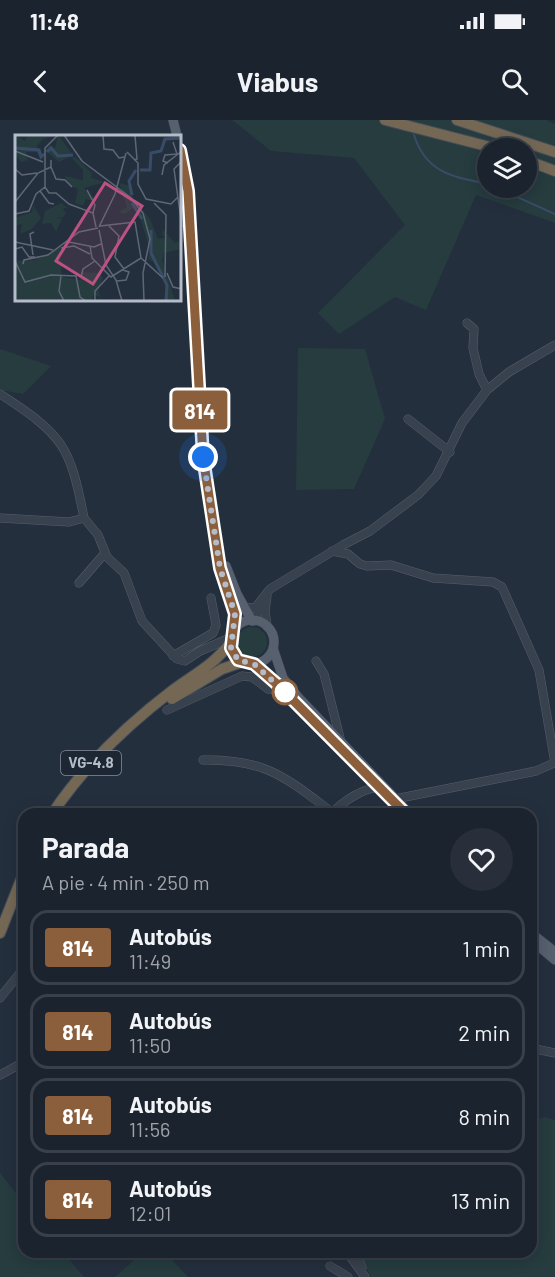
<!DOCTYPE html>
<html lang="es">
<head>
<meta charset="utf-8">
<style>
	:root { --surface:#1b232e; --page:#282f3a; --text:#f1f3f6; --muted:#a0a4aa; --line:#39404a }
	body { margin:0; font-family:Barlow,sans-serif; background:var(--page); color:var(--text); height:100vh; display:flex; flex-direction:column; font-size:22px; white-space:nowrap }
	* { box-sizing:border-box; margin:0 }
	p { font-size:20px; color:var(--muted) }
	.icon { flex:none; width:33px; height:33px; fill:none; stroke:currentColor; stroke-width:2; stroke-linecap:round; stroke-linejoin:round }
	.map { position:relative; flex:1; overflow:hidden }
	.side { position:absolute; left:18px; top:688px; width:519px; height:450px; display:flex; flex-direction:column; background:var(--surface); border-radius:18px; box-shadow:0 3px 15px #0003,0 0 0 2px var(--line) }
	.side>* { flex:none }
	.badge { padding:0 12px; border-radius:4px; font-size:21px; line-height:39px }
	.fabs { position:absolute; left:477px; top:18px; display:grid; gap:12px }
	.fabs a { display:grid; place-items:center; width:60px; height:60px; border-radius:50%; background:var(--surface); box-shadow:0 3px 15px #0003,0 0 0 2px var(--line); font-size:30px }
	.you { position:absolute; width:30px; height:30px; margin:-15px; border:4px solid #fff; border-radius:50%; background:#1a73e8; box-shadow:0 0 0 9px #1a73e833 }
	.map>.badge { position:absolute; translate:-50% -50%; box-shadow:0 0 0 3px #fff }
	.round { display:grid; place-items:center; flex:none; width:63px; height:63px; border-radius:32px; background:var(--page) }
	.head { display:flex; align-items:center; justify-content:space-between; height:102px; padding:0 24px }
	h1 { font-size:28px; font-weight:700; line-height:45px }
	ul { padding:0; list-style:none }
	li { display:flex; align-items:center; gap:18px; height:75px; margin:0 12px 9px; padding:0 12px; border:3px solid var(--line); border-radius:18px }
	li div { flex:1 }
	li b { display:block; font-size:22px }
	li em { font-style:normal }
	li .badge { min-width:66px; font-weight:700; text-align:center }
	.status { display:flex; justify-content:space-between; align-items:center; height:42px; padding:0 30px; background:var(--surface); direction:ltr }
	.status svg { height:16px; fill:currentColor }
	header { display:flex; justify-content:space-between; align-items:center; height:78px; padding:0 24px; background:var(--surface); font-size:27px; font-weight:700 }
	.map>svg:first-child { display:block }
	.green { fill:#263c3f; fill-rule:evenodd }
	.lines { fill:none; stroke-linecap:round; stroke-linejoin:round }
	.stream { stroke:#394c67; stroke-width:2 }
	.minor-casing { stroke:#565f6c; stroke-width:9 }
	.major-casing { stroke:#414a57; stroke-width:10 }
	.highway-casing { stroke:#434c59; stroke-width:12 }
	.minor { stroke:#38414e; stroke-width:8 }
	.major { stroke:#56606e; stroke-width:9 }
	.highway { stroke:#746855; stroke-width:10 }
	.line-casing { stroke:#fff; stroke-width:14 }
	.line { stroke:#8b5e3c; stroke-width:9 }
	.walk { stroke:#b4bcc9; stroke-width:6; stroke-dasharray:0 10.8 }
	.stop-dot { fill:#fff; stroke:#8b5e3c; stroke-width:3 }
	.labels { text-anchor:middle; stroke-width:5; stroke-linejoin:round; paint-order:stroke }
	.shield { fill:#1d2633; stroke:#878f9c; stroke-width:1.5 }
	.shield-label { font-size:15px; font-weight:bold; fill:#b4bcc9 }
	.inset-river { fill:none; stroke:#394c67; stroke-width:3 }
	.inset-road { fill:none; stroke:#5e6776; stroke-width:1.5 }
	.view { fill:#bd5182; fill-opacity:0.15; stroke:#bd5182; stroke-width:3 }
	.inset-edge { fill:none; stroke:#b4bcc9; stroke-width:3 }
</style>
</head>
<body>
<div class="status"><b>11:48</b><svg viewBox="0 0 49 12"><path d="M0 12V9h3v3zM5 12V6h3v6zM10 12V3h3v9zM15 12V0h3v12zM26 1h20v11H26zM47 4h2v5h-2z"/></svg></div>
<header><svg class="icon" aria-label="back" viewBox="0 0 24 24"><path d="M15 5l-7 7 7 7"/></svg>Viabus<svg class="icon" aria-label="search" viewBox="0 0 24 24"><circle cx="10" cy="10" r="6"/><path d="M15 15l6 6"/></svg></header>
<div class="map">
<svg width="555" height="1157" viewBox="0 0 555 1157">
	<rect width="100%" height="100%" fill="#242f3e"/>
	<path class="green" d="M232,0H546L555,4V103L476,75L426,190L395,177L339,214L318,193L405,105L354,38L271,31ZM488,28H526V68H488Z
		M298,228L365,229L385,299L354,369L296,370Z
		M0,229L51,246L23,274L0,270Z
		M237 522a15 15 0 1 1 30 0a15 15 0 1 1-30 0Z
		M544,997L555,1000V1157H371L359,1133L531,1132V1001Z
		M0,1053L24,1083V1132L64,1133L84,1157H0Z
		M142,1133H166L188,1157H115Z"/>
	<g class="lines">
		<path class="stream" d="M414,15C426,53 453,57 488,64
			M497,68L555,94"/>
		<g class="minor-casing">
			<path id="minor" d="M467,203L474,209L473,228L479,254L487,270
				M0,274C63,315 70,325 84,398
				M408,299L450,332
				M0,398L69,402L84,398L98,415L107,437L124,453L142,501L177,539L185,541L200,531L230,518
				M332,431L348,434L360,444L367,446L391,445L433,458L493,462L502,467L539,550L555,643
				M79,463L105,433
				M267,476L265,491L267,507
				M244,487L255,488L270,469L343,425L370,411L418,375L436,356L462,303L487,270L509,252L555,225
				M255,501L261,483
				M173,536L213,513L216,505L211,478
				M316,541L324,554L341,622
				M167,590L242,556L252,557L268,569L284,570
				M203,640C266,639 285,657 333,693
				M395,679L536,651L554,643
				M332,694C340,683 368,664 381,669
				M0,878L24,848
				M531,928L555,933
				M0,955L24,942
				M347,1132L365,1157
				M356,1132L362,1148
				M330,1146L348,1157"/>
		</g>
		<g class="major-casing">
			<path id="major" d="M173,0L177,16
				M180,30L188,71L203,337L220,448L235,494L232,513
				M226,446L237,474L252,501
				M230 522a22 22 0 1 1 44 0a22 22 0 1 1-44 0Z
				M273,528L283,558L298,577L410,694
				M254,544L295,582
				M531,813L555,832
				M531,820L555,840"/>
		</g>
		<g class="highway-casing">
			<path id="highway" d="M385,0L494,28
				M457,0L555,32
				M526,40L555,51
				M172,579L222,549L242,542
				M52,694C84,646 127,605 173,570C193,555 215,544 230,523
				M0,813L24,752"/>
		</g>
		<use href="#minor" class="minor"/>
		<use href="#major" class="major"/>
		<use href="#highway" class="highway"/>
	</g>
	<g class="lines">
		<g class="line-casing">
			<path id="line" d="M180,30L188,71L203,337L220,448L235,494L231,528L238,540L254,544L278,565L406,694"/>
		</g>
		<use href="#line" class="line"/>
		<path class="walk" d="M203,337L220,448L235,494L231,528L238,540L254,544L285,572"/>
	</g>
	<circle class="stop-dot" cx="285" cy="572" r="12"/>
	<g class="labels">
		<rect class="shield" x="61" y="631" width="60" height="24" rx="4.5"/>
		<g class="shield-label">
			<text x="91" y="648">VG-4.8</text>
		</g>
	</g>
	<g transform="translate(15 15)">
		<rect width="166" height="166" fill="#242f3e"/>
		<path d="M0,0L10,6L13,0L39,1L28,4L22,11L25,22L21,17H11L13,25L6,27L0,19ZM43,0L58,20L44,27L30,15L35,10L40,13ZM60,22L77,38L76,43L90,47L69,53L83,67L71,64L68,71L60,68L63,54L55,51L50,41L68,45V35L57,23ZM104,48L116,51L118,63L135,84L143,104L151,102L147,100L148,95L160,108L166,106V114L149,118L147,125L160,166H151L152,151L139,127L133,124L135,115L125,82L118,73L110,79L103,77L112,72ZM46,68L53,73H48L51,79L47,83L39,82L47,84L41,97L36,88L27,89L30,76ZM18,70L26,83L17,94L5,99L7,89L0,91V83L17,77ZM50,110L45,118L47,142L65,145L66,137L84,138L88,143L83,156L86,162L79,160L76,166H0V126L19,125Z" fill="#263c3f"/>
		<path class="inset-river" d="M0,13L24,15L26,22L29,19M32,17L36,13L43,21L58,20M125,35H135L136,18L146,16L150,4L167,3M117,60L114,46L121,35M117,68L127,84M136,95V118L152,150L151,166"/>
		<path class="inset-road" d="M43,0L30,13V52L34,58H41L54,69L78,78L81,92M49,0L67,26L115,62L128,78L135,104L128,138L129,166M88,0L89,14L98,15L104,23L109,22M0,16L28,27M112,17L123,28V49L131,64L156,69L163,62M119,25L122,24L120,1M167,26L159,34L167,92M153,28L148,26L150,20L162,19L158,7M36,32L41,44L50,45L57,52M0,34L7,40L22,38M147,40L149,30L167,16M72,55L80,70L78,78M25,56L34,68L39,69M0,67L23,38L36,32V25M139,68L151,80L150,142M0,79L14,76L21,59L30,52M85,91L120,87L126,123M94,91L104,101L100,122L109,134M84,92L100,59L111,18M84,95L91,130L101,145L107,166M0,107L38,115M54,107L79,112L86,109M75,111L77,123L96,142L126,123L148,143M46,113L59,111L75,119M0,114L7,112L14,122H20M18,120L15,99L19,97M0,126L10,147L36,140L61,141L65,162L71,166M8,129L9,125L33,120L64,97L83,93M152,138L158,152L167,154M46,141L44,156L49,166M66,142L68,134L80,126M102,146L111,145L114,137L108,135M80,166V156L94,141"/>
		<path class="view" d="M90,48L127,71L78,149L41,126Z"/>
		<rect width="166" height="166" class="inset-edge"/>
	</g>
</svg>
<div class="fabs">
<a><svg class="icon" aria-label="layers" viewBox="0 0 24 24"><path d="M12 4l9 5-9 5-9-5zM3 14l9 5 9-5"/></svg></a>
</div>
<div class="you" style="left:203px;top:337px"></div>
<b class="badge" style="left:200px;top:290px;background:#8b5e3c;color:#fff">814</b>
<section class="side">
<div class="head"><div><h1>Parada</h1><p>A pie · 4 min · 250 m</p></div><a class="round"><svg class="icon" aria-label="heart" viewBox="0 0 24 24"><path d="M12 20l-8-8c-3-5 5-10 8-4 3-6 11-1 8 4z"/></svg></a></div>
<ul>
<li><span class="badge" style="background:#8b5e3c;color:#fff">814</span><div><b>Autobús</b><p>11:49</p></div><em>1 min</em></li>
<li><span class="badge" style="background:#8b5e3c;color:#fff">814</span><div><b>Autobús</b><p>11:50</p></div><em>2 min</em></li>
<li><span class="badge" style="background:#8b5e3c;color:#fff">814</span><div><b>Autobús</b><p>11:56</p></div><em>8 min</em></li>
<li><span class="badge" style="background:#8b5e3c;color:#fff">814</span><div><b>Autobús</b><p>12:01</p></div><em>13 min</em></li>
</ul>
</section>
</div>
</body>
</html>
